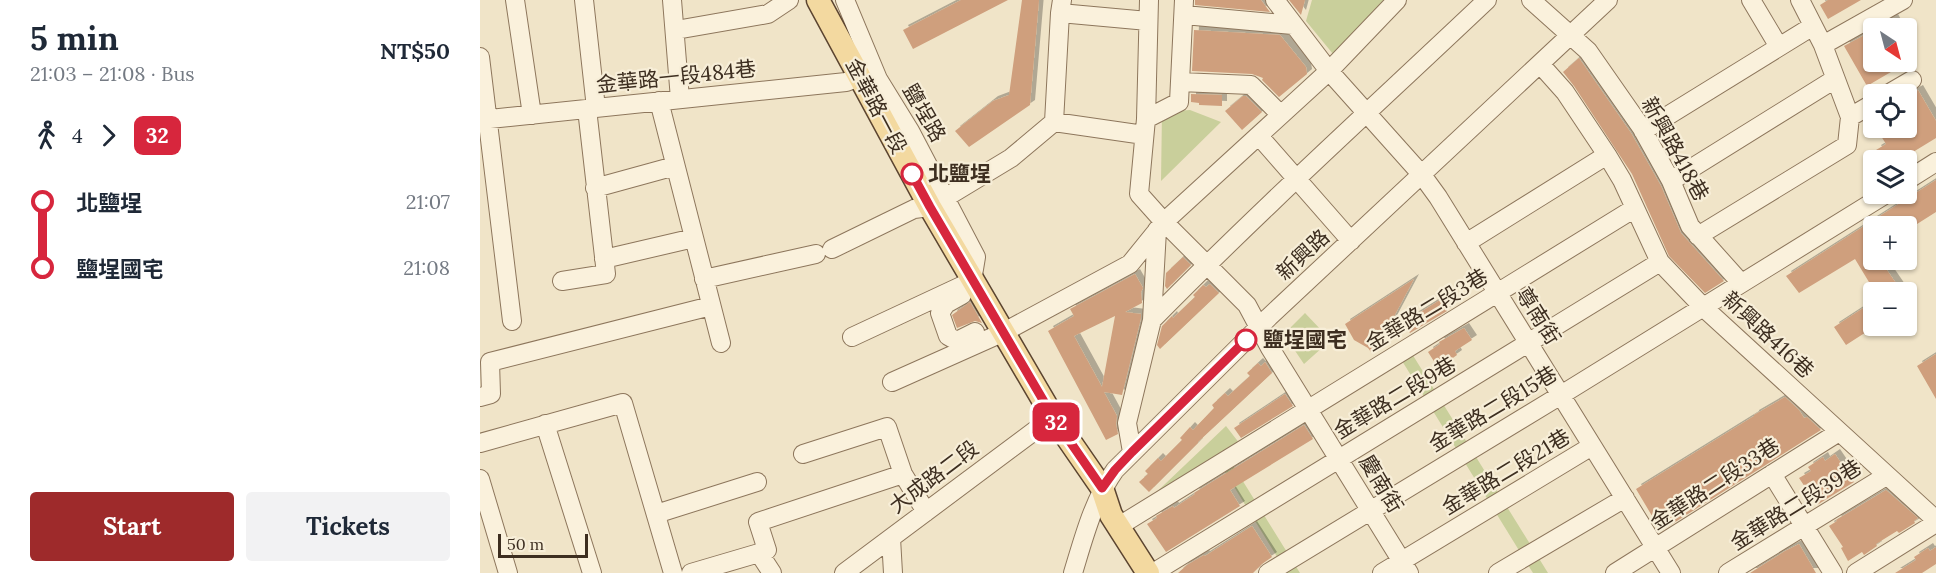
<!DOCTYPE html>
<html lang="en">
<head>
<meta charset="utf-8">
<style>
	:root { --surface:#fff; --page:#f2f2f3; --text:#1f2937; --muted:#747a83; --accent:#9e2a2b }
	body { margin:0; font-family:Lora,"Noto Sans TC",serif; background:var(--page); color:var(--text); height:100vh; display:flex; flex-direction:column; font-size:22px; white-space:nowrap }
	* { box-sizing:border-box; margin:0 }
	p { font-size:20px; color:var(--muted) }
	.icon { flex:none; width:33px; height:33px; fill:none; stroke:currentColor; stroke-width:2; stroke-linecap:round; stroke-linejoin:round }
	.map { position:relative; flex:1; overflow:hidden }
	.side { display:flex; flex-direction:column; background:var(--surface); width:480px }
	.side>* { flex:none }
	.badge { padding:0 12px; border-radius:9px; font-size:21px; line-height:39px }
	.needle { width:39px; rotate:144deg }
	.controls { position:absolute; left:1383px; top:18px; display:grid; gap:12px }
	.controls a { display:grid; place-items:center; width:54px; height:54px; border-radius:6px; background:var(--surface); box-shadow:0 2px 4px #0004; font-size:30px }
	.scale { position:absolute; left:18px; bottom:15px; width:90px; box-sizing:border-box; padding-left:6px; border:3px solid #3d2e20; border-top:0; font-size:16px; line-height:21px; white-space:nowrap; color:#3d2e20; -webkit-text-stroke:4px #f7eed8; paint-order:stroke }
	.map>.badge { position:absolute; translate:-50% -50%; box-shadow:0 0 0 3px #fff }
	.legs { display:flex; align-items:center; gap:9px; height:66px; padding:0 30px; font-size:20px }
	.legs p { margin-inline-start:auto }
	.headline { display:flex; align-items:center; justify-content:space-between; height:102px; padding:0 30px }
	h1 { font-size:33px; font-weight:700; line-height:45px }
	.action { display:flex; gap:12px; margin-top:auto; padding:12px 30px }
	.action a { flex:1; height:69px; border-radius:6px; background:var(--accent); color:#fff; font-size:24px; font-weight:700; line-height:69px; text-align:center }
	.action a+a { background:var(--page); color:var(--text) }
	ul { padding:0 30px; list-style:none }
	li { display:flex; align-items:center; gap:21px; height:66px; font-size:22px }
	li i { display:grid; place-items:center; width:9px; height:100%; margin:0 8px; background:currentColor }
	li i::after { content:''; width:15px; height:15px; margin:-8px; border:4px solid; border-radius:50%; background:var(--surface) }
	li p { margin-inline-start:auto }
	li:first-child i { background:linear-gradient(#0000 50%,currentColor 0) }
	li:last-child i { background:linear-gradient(currentColor 50%,#0000 0) }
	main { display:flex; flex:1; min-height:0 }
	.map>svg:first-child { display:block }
	.green { fill:#c9cf9b }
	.building { fill:#cf9f7d; fill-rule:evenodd; filter:url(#shadow) }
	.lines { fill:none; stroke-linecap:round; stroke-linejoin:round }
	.minor-casing { stroke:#8d765c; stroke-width:20 }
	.major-casing { stroke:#5b4430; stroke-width:25 }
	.minor { stroke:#faf1dc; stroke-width:18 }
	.major { stroke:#f3d9a0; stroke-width:22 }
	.line-1-casing { stroke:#fff; stroke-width:14 }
	.line-1 { stroke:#d7263d; stroke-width:9 }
	.stop-1-dot { fill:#fff; stroke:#d7263d; stroke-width:3 }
	.labels { text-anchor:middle; stroke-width:4.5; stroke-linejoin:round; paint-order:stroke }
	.street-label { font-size:21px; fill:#3d2e20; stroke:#f7eed8 }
	.stop-label { font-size:21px; font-weight:bold; fill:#3d2e20; stroke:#f7eed8; text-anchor:start }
</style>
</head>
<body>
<main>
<section class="side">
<div class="headline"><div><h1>5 min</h1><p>21:03 – 21:08 · Bus</p></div><b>NT$50</b></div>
<div class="legs"><svg class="icon" aria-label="walk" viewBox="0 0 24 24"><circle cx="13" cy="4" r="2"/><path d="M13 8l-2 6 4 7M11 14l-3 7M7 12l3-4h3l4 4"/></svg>4<svg class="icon" aria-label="forward" viewBox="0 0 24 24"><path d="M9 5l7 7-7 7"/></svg><b class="badge" style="background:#d7263d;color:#fff">32</b></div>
<ul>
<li><i style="color:#d7263d"></i><b>北鹽埕</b><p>21:07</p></li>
<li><i style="color:#d7263d"></i><b>鹽埕國宅</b><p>21:08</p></li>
</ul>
<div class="action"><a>Start</a><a>Tickets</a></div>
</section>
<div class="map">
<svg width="1456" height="573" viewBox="0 0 1456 573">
	<defs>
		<filter id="shadow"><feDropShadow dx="5" dy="-5" stdDeviation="0" flood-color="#0004"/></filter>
	</defs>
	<rect width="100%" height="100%" fill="#f0e4c8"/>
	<path class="green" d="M832,0H905L853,54L826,21Z
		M710,110L741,122L681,181L682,112Z
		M825,313L843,332L853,338L824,364L805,336L810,328Z
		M929,349L1068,573H1053L919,356Z
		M746,426L760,444L746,454L820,573H807L737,459L664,504Z"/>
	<path class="building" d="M481,0H528L433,49L423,30Z
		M542,0H559L550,105L489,147L475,131L513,101L529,95Z
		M715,0H781L790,12L715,5Z
		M809,0H825L821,15Z
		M1348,0H1381L1348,19L1340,5Z
		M1413,19L1418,28H1395Z
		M714,30L800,35L826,67L827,74L799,97L782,80L783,78L772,74L712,71Z
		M1394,30V62H1428L1387,86L1364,46Z
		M1099,58L1151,133L1181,186L1201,233L1244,281L1225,293L1189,256L1152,174L1094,86L1083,72Z
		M1438,90L1456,121V138L1420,160H1386L1398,153L1396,150L1406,144L1396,128H1426V96Z
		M711,94L742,95V106L719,105V103L711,102Z
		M763,96H766L782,112L762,130L745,111Z
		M1456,180V212L1426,231V226H1394V260H1400L1422,292H1395L1375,259L1319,293L1306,276Z
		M703,257L711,265L687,289L685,286L686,273Z
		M655,274L663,288L661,292L662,303L645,312L661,314V318L642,395L624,392L637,416L636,424L638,434L626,440L568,331L594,316L590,309ZM635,316L622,387L594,336Z
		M934,279L910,324L903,329L905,332L900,338L901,340L896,349L891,352L888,348L874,340L865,324Z
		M730,284L739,293L680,349L677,345L682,326L692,316L693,318L715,297L713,295L723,285L726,287Z
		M960,300L967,311L930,333L923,323Z
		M1394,301V327L1366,345L1354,327Z
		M490,302L502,323L495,321L477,328L472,315Z
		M984,328L992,340L975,351L977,355L970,360L968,356L955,363L948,352L960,344L959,342Z
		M1456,354V399L1437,366Z
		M785,362L792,373L718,442V443L669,492L659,482L668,474L665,471L678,458L681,461L702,440L700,438L710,427L713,430L734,408L732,405L745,393L748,396L770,376L767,373L778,363L781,366Z
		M805,394L813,406L761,438L754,428Z
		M1305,397L1319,410L1324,418L1327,417L1341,430L1181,531L1156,489L1274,416V415Z
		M824,425L833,439L750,490L760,506L686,552L667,524L677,518L676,516L693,506L694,508L715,494L714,493Z
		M1355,454L1374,482L1337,505L1319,478L1331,471L1328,467L1343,457L1345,461Z
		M1406,490L1438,518L1434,521L1435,523L1419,533L1417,531L1396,544L1397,546L1384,555L1382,552L1368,561L1361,548L1363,547L1349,526L1357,521L1356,520Z
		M772,526L792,557L782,564L773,573H698L707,565L724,555L725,556Z
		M1319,544L1336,573H1270L1305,551Z
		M1456,547V564L1442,573H1415L1436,560L1434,557L1448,548L1450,551Z"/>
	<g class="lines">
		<g class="minor-casing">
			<path id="minor" d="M35,0L52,115
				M104,0L116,108
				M192,0L200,99
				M365,0L398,79L430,131L496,257L492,281L372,337
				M795,0L849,71L942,175L958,197L1191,573
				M917,0L849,71L684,222L767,305L790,348L929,573
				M1051,0L1108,51L1161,127L1191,181L1210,226L1261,283
				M1271,0L1299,47
				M580,13L668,21
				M704,15L813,25
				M196,30L288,14L309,0
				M1343,45L1423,0
				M0,57L32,321
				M1060,64L1085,92L1127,155L1142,180L1180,262L1223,307L1456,520
				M700,82L771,85L800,114
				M1408,94L1432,80
				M179,101L241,343
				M1370,117L1394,103
				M666,119L699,102L704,0
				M0,120L366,82L391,73
				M574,122L580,13L582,0
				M1163,131L1333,26
				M779,136L871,241
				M1191,181L1355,79
				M1426,181L1456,162
				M115,188L195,166
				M1218,236L1367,145L1370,117L1343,45L1320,0
				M986,243L1127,155
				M352,249L434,209L450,207L531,158L574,122L664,135
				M124,259L214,238
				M224,279L336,254
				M82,281L126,274L107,109
				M482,295L466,304L460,313L468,336L477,341L495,332
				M672,320C780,210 895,106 1007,0
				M412,382L524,332L650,264L684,222L659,194L666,119L669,0
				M0,397L11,394L10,362L231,306
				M65,424L112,573
				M0,443L143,403L193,573
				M652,452L647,423L672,320L677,230
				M323,454L407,427L423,474L446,512
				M1292,474L1353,573
				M0,479L28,573
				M176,514L277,482
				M639,526L1155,208
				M411,538L413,573
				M279,553L287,550L278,522L423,474
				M211,573L279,553L292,573
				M364,573L573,417
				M593,573C604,537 613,501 635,470L789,317L1128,0
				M673,573L1180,262
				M788,573L1081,395L1406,194
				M902,573L1112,446
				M1018,573L1145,498
				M1135,573L1359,432
				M1248,573L1406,476
				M1376,573L1456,523"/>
		</g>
		<g class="major-casing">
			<path id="major" d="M338,0L450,207L573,417L622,488L631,515L668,573"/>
		</g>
		<use href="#minor" class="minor"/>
		<use href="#major" class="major"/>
	</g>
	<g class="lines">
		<g class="line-1-casing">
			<path id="line-1" d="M432,174L450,207L573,417L622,488L635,470L652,452L766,340"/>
		</g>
		<use href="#line-1" class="line-1"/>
	</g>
	<g class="stop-1-dot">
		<circle cx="432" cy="174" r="10"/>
		<circle cx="766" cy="340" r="10"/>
	</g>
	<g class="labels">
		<g class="street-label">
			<text transform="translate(196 77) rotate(-6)" y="7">金華路一段484巷</text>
			<text transform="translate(396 106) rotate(62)" y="7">金華路一段</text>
			<text transform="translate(444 113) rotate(60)" y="7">鹽埕路</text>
			<text transform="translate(1195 149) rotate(61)" y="7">新興路418巷</text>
			<text transform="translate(823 255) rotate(-43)" y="7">新興路</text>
			<text transform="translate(947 310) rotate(-31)" y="7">金華路二段3巷</text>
			<text transform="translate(1058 316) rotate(58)" y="7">尊南街</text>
			<text transform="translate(1288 335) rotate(43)" y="7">新興路416巷</text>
			<text transform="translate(915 398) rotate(-31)" y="7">金華路二段9巷</text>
			<text transform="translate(1013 409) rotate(-31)" y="7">金華路二段15巷</text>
			<text transform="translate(1026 472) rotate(-31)" y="7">金華路二段21巷</text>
			<text transform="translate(454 477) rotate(-37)" y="7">大成路二段</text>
			<text transform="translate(901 484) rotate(59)" y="7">慶南街</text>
			<text transform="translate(1235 484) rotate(-33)" y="7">金華路二段33巷</text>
			<text transform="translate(1316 505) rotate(-32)" y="7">金華路二段39巷</text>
		</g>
		<g class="stop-label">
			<text x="448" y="181">北鹽埕</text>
			<text x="783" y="347">鹽埕國宅</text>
		</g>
	</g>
</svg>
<div class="controls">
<a><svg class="needle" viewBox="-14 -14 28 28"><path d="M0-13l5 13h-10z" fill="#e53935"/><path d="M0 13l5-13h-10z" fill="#747a83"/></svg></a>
<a><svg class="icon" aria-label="locate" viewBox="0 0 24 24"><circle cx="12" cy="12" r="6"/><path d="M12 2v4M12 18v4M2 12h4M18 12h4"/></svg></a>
<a><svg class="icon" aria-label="layers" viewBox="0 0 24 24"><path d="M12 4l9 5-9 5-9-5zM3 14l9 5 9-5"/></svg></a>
<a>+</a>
<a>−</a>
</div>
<div class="scale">50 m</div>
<b class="badge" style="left:576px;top:422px;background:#d7263d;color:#fff">32</b>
</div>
</main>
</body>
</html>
